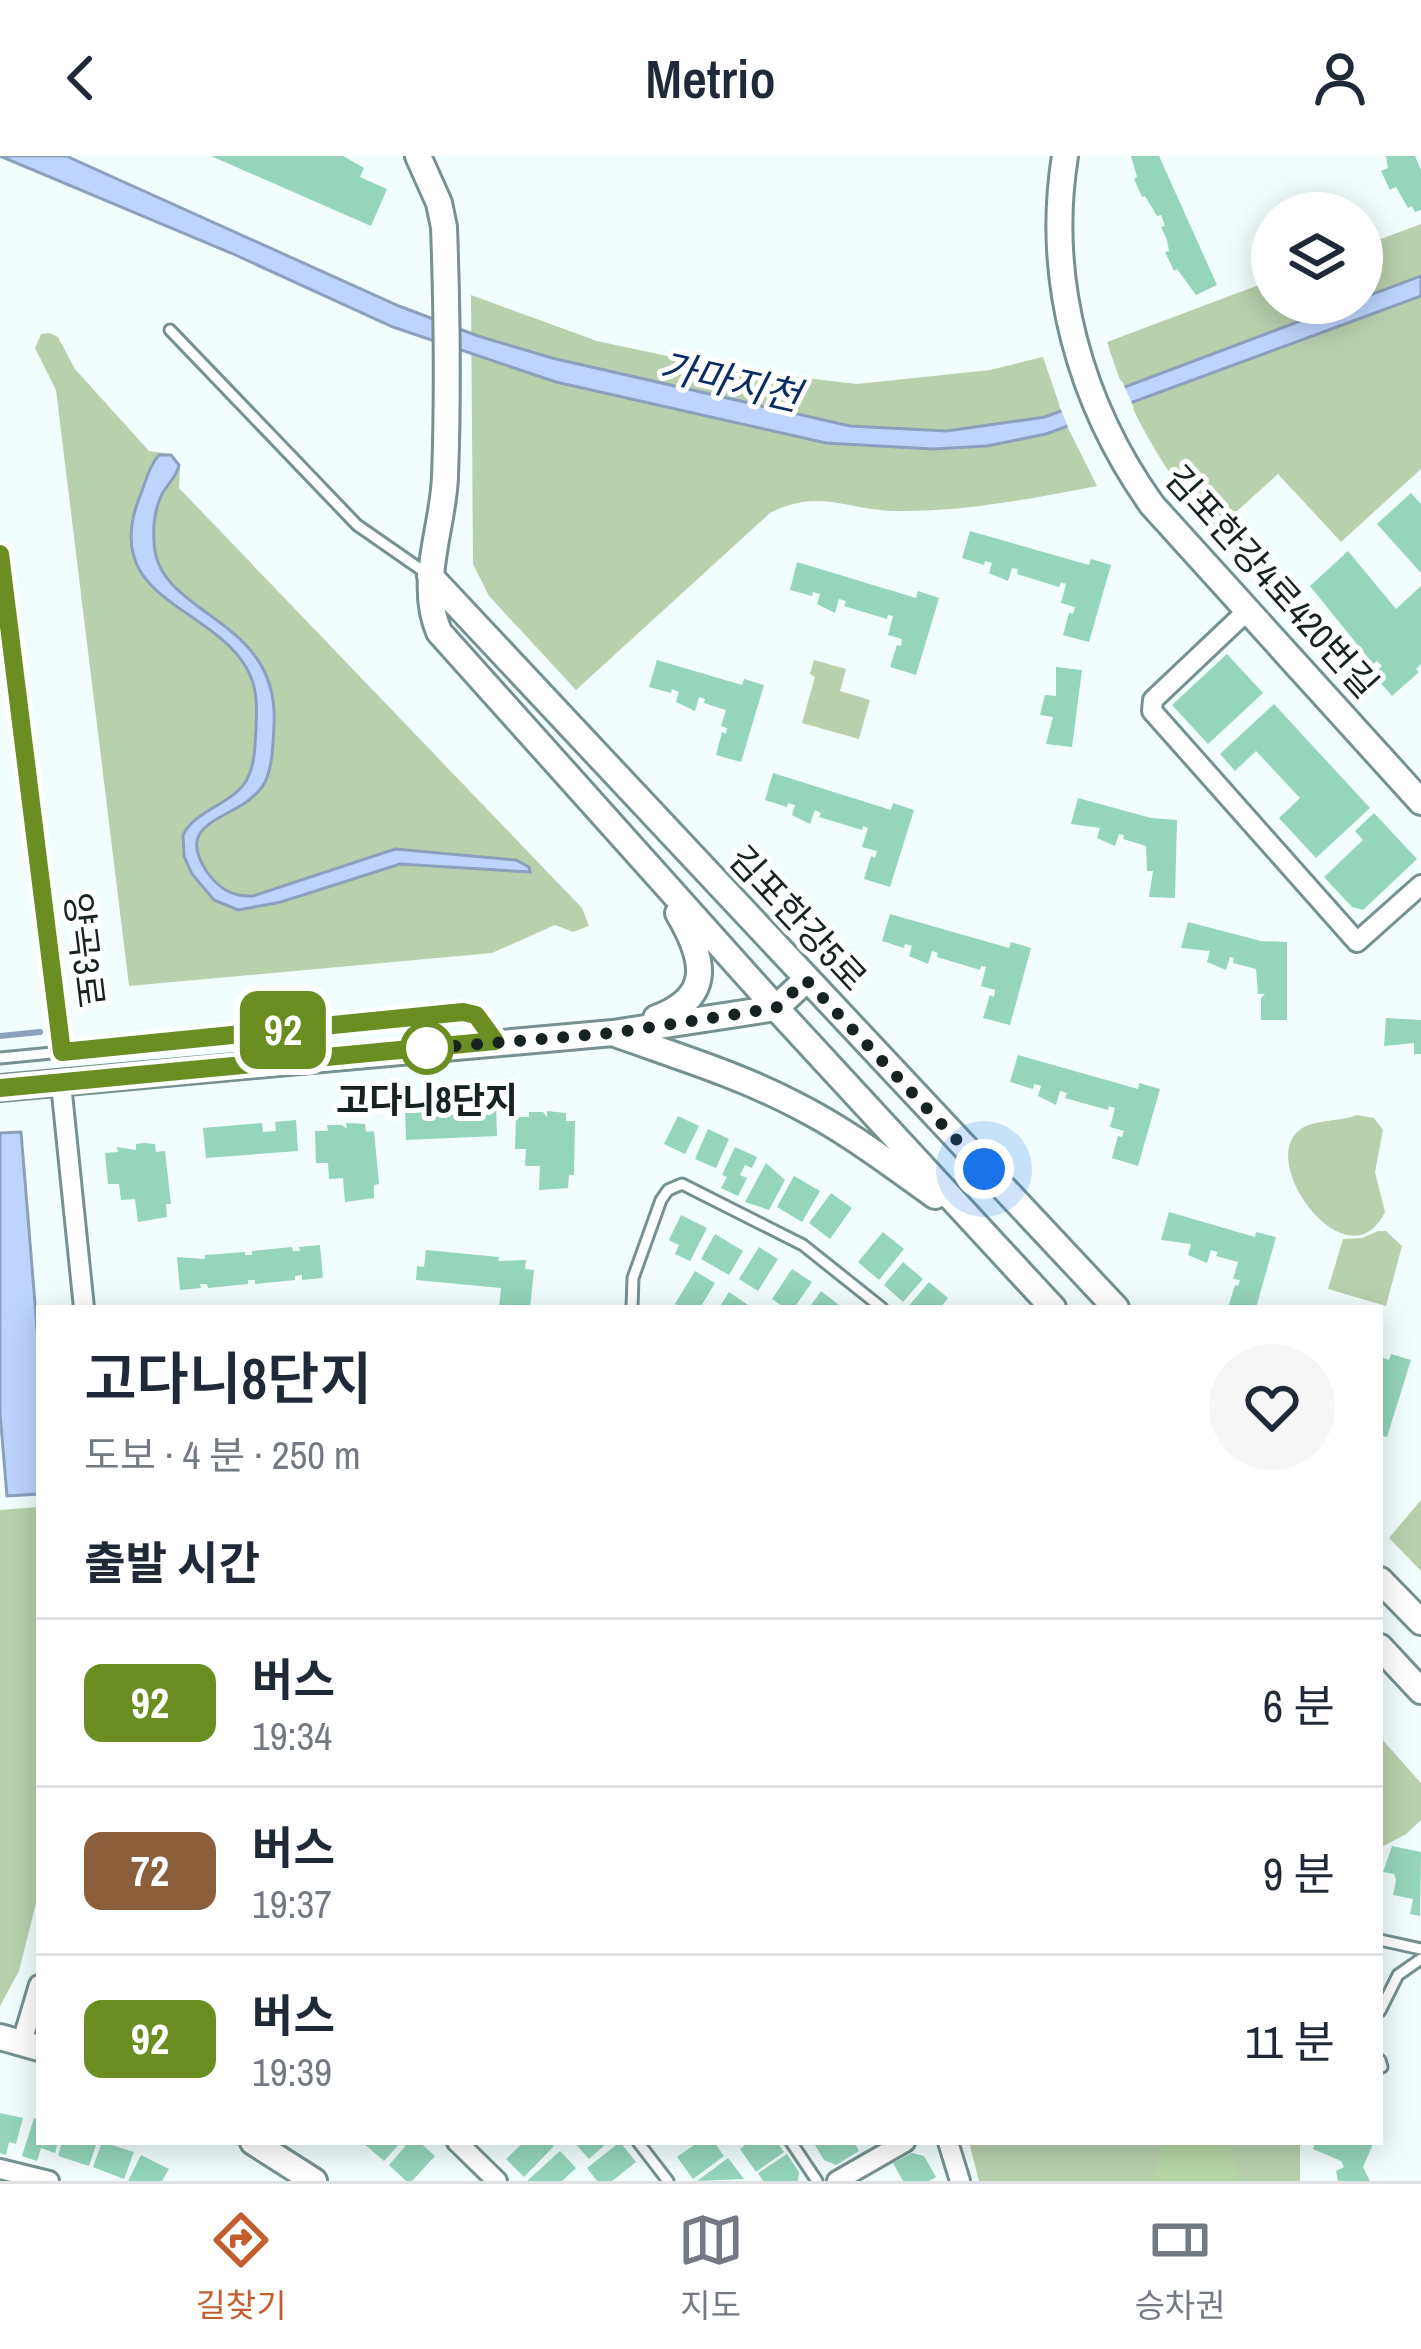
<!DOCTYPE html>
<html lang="ko">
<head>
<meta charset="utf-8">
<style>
	:root { --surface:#fff; --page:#f6f6f7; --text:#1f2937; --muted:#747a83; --line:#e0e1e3; --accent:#c35d2e }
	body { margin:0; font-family:"Archivo Narrow","Noto Sans KR",sans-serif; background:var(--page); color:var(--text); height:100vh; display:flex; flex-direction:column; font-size:45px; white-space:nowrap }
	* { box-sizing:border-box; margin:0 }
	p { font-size:39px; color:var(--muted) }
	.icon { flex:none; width:66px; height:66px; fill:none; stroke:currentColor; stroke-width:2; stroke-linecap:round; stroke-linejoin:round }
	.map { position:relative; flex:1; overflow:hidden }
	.drawer { position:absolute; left:36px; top:1149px; width:1347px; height:840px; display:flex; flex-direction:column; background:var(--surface); border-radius:0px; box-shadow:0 6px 30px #0003 }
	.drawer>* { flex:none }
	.badge { padding:0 24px; border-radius:18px; font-size:42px; line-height:78px }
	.buttons { position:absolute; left:1251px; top:36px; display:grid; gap:24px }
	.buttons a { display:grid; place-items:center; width:132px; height:132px; border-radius:50%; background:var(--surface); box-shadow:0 6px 30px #0003; font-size:60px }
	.you { position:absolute; width:60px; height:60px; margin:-30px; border:9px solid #fff; border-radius:50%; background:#1a73e8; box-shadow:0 0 0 18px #1a73e833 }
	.map>.badge { position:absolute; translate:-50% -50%; box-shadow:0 0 0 6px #fff }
	h2 { padding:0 48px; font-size:45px; line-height:108px }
	.round { display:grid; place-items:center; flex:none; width:126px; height:126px; border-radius:63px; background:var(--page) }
	.summary { display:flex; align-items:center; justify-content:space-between; height:204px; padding:0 48px }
	h1 { font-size:57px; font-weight:600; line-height:90px }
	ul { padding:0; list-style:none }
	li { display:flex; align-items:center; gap:36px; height:168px; padding:0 48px; border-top:3px solid var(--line) }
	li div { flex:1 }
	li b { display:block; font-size:45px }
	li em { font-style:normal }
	li .badge { min-width:132px; font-weight:700; text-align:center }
	header { display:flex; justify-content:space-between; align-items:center; height:156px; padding:0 48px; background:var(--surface); font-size:54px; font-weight:600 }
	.tab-bar { display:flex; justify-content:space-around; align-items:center; height:168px; border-top:3px solid var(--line); background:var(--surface); font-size:33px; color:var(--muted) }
	.tab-bar a { display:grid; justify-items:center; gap:6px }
	.tab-bar .current { color:var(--accent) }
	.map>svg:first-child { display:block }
	.green { fill:#b8d1ad }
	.forest { fill:#b5d7a5 }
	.water { fill:#bdd5fd; stroke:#8ba0bc; stroke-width:3 }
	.pier { fill:#f2fefe }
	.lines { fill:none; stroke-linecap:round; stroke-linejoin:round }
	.stream { stroke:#8ba0bc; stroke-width:6 }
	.building { fill:#94d5bb }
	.lane-casing { stroke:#759191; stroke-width:15 }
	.street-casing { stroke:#759191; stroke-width:24 }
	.secondary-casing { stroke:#759191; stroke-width:30 }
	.lane { stroke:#fff; stroke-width:9 }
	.street { stroke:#fff; stroke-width:18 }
	.secondary { stroke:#fff; stroke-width:24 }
	.line-casing { stroke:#fff; stroke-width:27 }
	.line { stroke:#6b8e23; stroke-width:18 }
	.walk { stroke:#172323; stroke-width:12; stroke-dasharray:0 21.6 }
	.stop-dot { fill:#fff; stroke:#6b8e23; stroke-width:6 }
	.labels { text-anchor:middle; stroke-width:10; stroke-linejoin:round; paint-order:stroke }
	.street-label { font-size:36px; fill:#172323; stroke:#fff }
	.stop-label { font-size:36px; font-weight:bold; fill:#172323; stroke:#fff }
	.water-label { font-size:39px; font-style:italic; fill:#092d64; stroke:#fff }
</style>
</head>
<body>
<header><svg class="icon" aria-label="back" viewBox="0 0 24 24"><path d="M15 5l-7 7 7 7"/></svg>Metrio<svg class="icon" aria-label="person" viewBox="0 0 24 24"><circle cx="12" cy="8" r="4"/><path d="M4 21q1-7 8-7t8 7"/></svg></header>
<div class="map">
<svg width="1421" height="2025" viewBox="0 0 1421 2025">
	<rect width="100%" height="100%" fill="#f2fefe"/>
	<path class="green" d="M1421,68V313L1341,386L1278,318L1215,375C1167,321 1128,256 1107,186L1272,124V147H1362V90Z
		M471,139L597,185L728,213L857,228L990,214L1043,201L1066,268L1097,330C1030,343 964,356 895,355C846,354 819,332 770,357L576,534L489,440L473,408Z
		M50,177L58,181L75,213L149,295L171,298L180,312L179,332L582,752L589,770L573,776L555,769L492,797L129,830L56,234L35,192L41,178Z
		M814,504L846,513L840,535L870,544L859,583L802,567L815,521L810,518Z
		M1357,959L1374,962L1383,974L1375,1016L1385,1056C1348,1132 1254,1004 1301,973C1315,963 1340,966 1357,959Z
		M1378,1075H1386L1402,1090L1386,1150L1328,1133L1343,1083L1362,1082Z
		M1421,1344V1415L1389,1382Z
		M39,1351V1735L19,1815L0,1850V1354Z
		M1380,1581L1421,1627V1664L1406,1678L1380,1692Z
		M969,1986H1300V2025H979Z"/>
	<path class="forest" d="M1163,1986H1229L1239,2025H1153Z"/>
	<path class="water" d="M0,0H66L399,150L478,180L552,202L850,270L947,275L1045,261L1348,147H1362V142L1421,120V140L1046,278L987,290L933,293L826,287L556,226L393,171L231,97Z
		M159,299H171L179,309C177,321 167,328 161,340C155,354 153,370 154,385C155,461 280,459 274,568C273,587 273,616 262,631C238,665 171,662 207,716C219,733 233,741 253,740L395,693L516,704L529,711L530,716L400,708L281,746L238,754L214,744L192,718L184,700L183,679C197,651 238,648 249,619C255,605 255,588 256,573C257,551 258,531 246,511C208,448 99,443 140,340C146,325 149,310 159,299Z
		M21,976L39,1197V1338L7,1340L0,1257V977Z"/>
	<path class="pier" d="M1122,225L1134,252L1070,276L1059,249Z"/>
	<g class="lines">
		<path class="stream" d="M0,880L40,876"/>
	</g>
	<path class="building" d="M211,0H343L364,12L360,21L387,33L371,70Z
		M1131,0H1159L1217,129L1196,139L1177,113L1174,115L1165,96L1169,95L1167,84L1161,71L1165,70L1161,59L1157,60L1145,40L1142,41L1134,23L1137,21Z
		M1386,0H1415L1421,14V54L1415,56L1412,50L1408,52L1396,31L1390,34L1381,15L1388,12Z
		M1411,337L1421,348V417L1377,368Z
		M970,375L1089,409L1091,403L1111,409L1089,486L1063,479L1069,457L1073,458L1075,451L1061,447L1066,428L1061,426L1059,431L1017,418L1018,413L1012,412L1008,425L989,417L992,407L985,405L984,409L962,402Z
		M1348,395L1396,453L1421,430V508L1416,513L1419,516L1392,540L1373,518L1382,510L1377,505L1373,508L1310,430Z
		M797,406L916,442L918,435L939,442L916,519L890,511L897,489L901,490L902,483L888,479L893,460L888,459L887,463L844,450L846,445L839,443L835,457L817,448L820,438L813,436L812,440L790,434Z
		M1227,498L1263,537L1208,588L1172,549Z
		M657,504L742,529L744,523L764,529L741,606L716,599L722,576L726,578L727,572L721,570L726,554L704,547L705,543L699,541L695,555L676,546L679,536L672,533L671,537L649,531Z
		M1056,511L1082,514L1072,591L1046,588L1053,561L1040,559L1045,539L1056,540Z
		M1274,548L1370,652L1316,702L1279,662L1300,642L1256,595L1235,615L1220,598Z
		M773,617L891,654L893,647L914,654L890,731L864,723L871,700L875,702L877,695L862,691L868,672L863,670L862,674L819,661L821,657L815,654L810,668L792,659L795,649L788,647L787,651L765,644Z
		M1078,642L1151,662L1177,664L1175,742L1149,741L1153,715H1147L1146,690L1123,683L1124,679L1119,678L1115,690L1097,682L1100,672L1071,668Z
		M1374,657L1417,703L1363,754L1352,751L1324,721L1363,684L1355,675Z
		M890,758L1009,792L1011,786L1031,792L1010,869L983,862L990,839L994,841L995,834L981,830L986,811L981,810L980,814L937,801L938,797L932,795L928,808L909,800L912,790L905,788L904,792L882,785Z
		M1188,766L1261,785L1287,786V864H1261V842L1265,838H1258L1256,813L1233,807L1234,802L1230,801L1226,814L1207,806L1210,795L1181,792Z
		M1386,862L1421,864V898H1414V887L1384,890Z
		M1018,899L1138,933L1139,927L1160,933L1138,1010L1112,1002L1118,980L1122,981L1124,975L1110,971L1115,952L1109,950L1108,954L1065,942L1067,937L1060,935L1056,949L1038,940L1041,930L1034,928L1033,933L1010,926Z
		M496,949L497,980L406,984L405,953L463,951L464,960H477L476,950Z
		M547,955L566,957V965H575L574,1019H569L568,1032L539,1034L540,1010H525L526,993H515L516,961H529V956H543L547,961Z
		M678,960L699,970L685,998L664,988Z
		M296,964L298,995L206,1002L203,972L262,967L263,976L276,975L275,966Z
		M346,967L365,968L366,976L374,975L379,1028L374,1029V1042L345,1046L343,1022L329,1023L328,1007H316L315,975H328L327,969H342L347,973Z
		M708,973L729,983L716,1012L695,1003Z
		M145,987L155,988L156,996L165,995L171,1048H166L167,1061L138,1066L135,1043L121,1044L119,1028H108L105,997L118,996L117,991L136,994V988Z
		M735,991L757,1001L752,1012L745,1009L740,1019L747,1022L738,1040L721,1032L727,1021L722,1019Z
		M766,1007L785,1024L769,1054L745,1046Z
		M794,1020L820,1035L802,1066L777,1051Z
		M831,1037L852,1052L830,1083L809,1067Z
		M1169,1056L1255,1081L1256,1076L1276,1081L1256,1152L1228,1151L1235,1129L1238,1130L1240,1124L1233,1123L1238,1106L1216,1100L1218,1096L1211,1094L1207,1107L1188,1099L1191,1088L1161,1084Z
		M681,1059L707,1072L690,1105L675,1098L679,1089L669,1084Z
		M883,1076L904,1093L879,1124L858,1106Z
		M715,1078L743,1095L729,1119L701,1103Z
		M320,1089L323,1122L302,1124V1119L295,1120V1124L255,1128V1124H248V1128L208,1132L207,1128H200L201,1132L180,1134L177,1101L205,1103V1099L245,1096V1099H252V1095L292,1091L293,1095H300L299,1091Z
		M759,1091L778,1103L758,1135L739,1123Z
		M426,1094L499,1101L498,1105L526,1104L525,1113L534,1114L530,1152H499L501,1132L416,1124L417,1110L424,1111Z
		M903,1106L923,1123L903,1146L884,1129Z
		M792,1113L812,1126L794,1152H785L772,1143Z
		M695,1115L715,1127L700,1152H682L675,1148Z
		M929,1126L948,1142L940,1152H907Z
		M821,1135L843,1152H809Z
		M729,1136L748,1149L746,1152H719Z
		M1391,1198L1411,1204L1387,1281L1380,1279V1201L1389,1204Z
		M1392,1690L1421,1696L1420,1760L1410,1758L1413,1743L1393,1739L1396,1724L1394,1718L1383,1716Z
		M0,1957L23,1962L16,1988L9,1986L6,1999L0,1997Z
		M34,1962L39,1964V1986H58L55,1997L41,1992L37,2005L22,2000Z
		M62,1986H97L89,2010L58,2000Z
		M102,1986L134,1996L124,2023L93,2011Z
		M362,1986H401L384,2005Z
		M409,1986H419L435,2000L412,2025H406L389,2009Z
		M524,1986H550L554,1990L524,2021L506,2003Z
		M574,1986H608L589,2003Z
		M620,1986L636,2006L612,2025H597L587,2012Z
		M698,1986H714L724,2000L693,2023L677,2001Z
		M749,1986H777L784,1996L756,2016L740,1993Z
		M821,1986H854L859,1995L836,2009L824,2004L815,1989Z
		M1315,1986L1373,1988L1363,2011L1370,2025H1338L1336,2015L1344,2011L1341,2005L1313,1993Z
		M560,1995L576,2012L562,2025H527Z
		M912,1997L924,2000L936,2021L929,2025H903L893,2007Z
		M787,1998L799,2016L798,2025H763L758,2017Z
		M141,1999L169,2013L162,2025H128Z
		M728,2002L744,2023L697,2025Z"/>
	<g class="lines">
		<g class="lane-casing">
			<path id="lane" d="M170,174L357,369L426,417
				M0,398L62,896L463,856L476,859L495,885
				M0,902L62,896
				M632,1152L633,1122L661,1044L668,1034L682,1028L803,1089L882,1152
				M1380,1784L1421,1793
				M1380,1855L1398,1819L1421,1803
				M1380,1904L1382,1911
				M638,1986L668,2025
				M791,1986L817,2025"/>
		</g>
		<g class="street-casing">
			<path id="street" d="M1248,454L1153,544L1152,555L1357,786L1421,729
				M61,928L84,1152
				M22,1886L39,1829
				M457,1986L497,2025
				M948,1986L960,2025
				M0,2013L49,2025
				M837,2025L905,1986"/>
		</g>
		<g class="secondary-casing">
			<path id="secondary" d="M418,0L439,47L444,71C447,154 448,238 445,321C443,373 418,426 439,476L776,852L1053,1152
				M1065,0C1045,124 1080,248 1152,349L1421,646
				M430,420L1116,1152
				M656,862C714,841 705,803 678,757
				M615,878C676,900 739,919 796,949C846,974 890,1008 935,1040
				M0,932L613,877L776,852L806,824
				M1380,1424L1421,1466
				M1380,1491L1421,1535
				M0,1881L39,1892
				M253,1986L314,2025"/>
		</g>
		<use href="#lane" class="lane"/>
		<use href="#street" class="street"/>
		<use href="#secondary" class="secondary"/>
	</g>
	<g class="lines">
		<g class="line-casing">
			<path id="line" d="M0,398L62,896L463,856L476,859L495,885L0,932"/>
		</g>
		<use href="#line" class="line"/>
		<path class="walk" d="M427,892L409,894L613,877L776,852L806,824L984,1013"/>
	</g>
	<circle class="stop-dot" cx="427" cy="892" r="24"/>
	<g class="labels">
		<g class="street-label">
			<text transform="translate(1272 425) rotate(48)" y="13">김포한강4로420번길</text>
			<text transform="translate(798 762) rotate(47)" y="13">김포한강5로</text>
			<text transform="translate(85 794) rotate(83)" y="13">양곡3로</text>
		</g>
		<g class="stop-label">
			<text x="427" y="957">고다니8단지</text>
		</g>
		<g class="water-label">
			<text transform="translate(730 225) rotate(13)" y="14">가마지천</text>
		</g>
	</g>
</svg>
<div class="buttons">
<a><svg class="icon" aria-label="layers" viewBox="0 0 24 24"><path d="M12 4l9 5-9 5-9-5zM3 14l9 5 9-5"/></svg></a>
</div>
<div class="you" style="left:984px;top:1013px"></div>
<b class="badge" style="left:283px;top:874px;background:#6b8e23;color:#fff">92</b>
<section class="drawer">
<div class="summary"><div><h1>고다니8단지</h1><p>도보 · 4 분 · 250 m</p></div><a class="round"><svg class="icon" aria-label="heart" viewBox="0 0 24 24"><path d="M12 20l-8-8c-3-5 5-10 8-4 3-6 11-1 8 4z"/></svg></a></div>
<h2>출발 시간</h2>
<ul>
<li><span class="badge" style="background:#6b8e23;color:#fff">92</span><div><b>버스</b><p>19:34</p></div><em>6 분</em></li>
<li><span class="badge" style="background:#8b5e3c;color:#fff">72</span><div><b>버스</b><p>19:37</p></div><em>9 분</em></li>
<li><span class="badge" style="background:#6b8e23;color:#fff">92</span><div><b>버스</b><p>19:39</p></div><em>11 분</em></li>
</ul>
</section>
</div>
<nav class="tab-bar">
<a class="current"><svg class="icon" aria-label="directions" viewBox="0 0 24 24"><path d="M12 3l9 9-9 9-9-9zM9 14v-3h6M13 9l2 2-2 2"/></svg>길찾기</a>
<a><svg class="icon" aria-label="map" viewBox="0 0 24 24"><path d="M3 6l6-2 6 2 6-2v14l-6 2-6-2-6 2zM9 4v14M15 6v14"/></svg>지도</a>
<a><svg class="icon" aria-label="tickets" viewBox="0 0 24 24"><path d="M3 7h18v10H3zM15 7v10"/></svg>승차권</a>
</nav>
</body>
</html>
